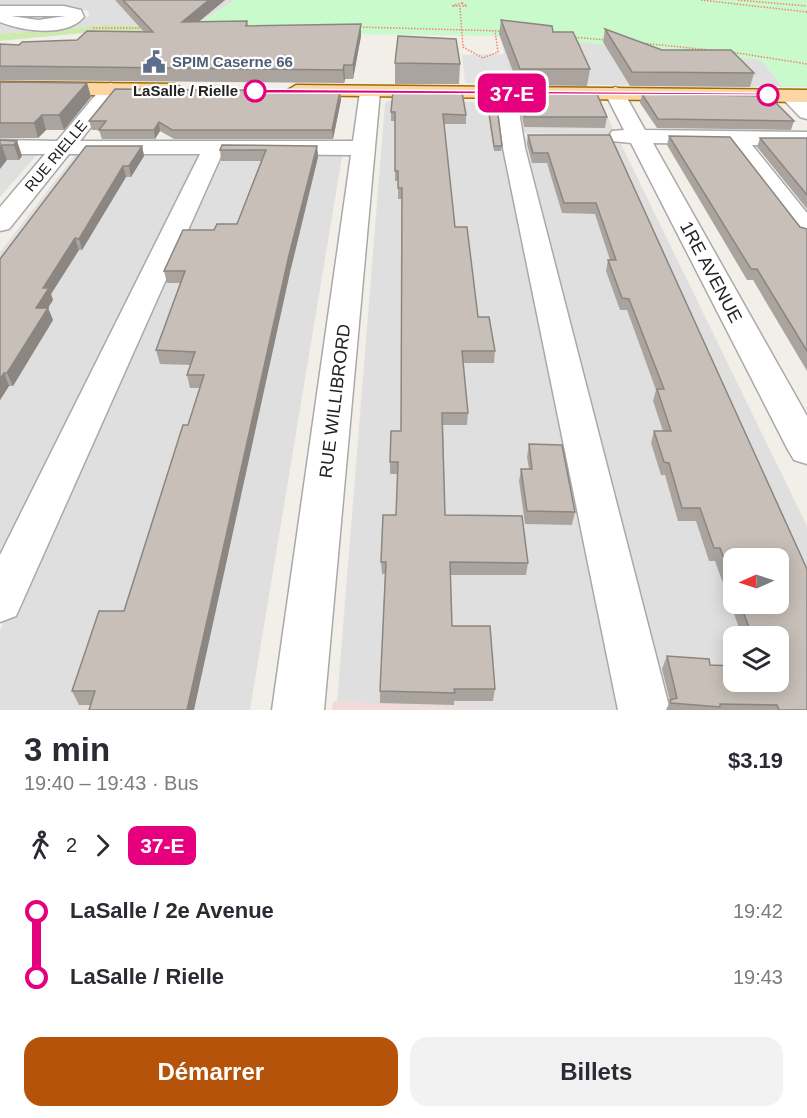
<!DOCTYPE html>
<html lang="fr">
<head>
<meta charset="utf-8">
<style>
	:root { --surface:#fff; --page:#f2f2f3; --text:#2b2b33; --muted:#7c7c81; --accent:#b45309 }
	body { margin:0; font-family:Arial,sans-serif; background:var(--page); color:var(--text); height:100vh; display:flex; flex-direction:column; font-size:22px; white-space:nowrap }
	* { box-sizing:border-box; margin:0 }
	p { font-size:20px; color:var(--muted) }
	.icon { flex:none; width:33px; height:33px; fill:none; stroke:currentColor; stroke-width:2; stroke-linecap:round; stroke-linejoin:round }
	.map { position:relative; height:710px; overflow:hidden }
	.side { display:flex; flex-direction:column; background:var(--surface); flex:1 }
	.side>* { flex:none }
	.badge { padding:0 12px; border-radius:9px; font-size:21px; line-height:39px }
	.needle { width:39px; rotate:267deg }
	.controls { position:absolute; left:723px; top:548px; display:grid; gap:12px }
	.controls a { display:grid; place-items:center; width:66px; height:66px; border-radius:12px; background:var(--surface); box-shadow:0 3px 15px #0003; font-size:30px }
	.map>.badge { position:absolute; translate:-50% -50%; box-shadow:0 0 0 3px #fff }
	.legs { display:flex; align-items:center; gap:9px; height:66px; padding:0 24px; font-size:20px }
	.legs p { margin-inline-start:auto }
	.head { display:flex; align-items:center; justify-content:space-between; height:102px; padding:0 24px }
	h1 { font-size:33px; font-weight:800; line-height:45px }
	.cta { display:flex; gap:12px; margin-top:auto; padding:12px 24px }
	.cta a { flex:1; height:69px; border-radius:18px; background:var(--accent); color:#fff; font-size:24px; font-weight:800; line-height:69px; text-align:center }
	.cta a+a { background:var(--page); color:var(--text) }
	ul { padding:0 24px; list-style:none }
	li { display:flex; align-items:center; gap:21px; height:66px; font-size:22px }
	li i { display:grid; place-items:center; width:9px; height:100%; margin:0 8px; background:currentColor }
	li i::after { content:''; width:15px; height:15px; margin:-8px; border:4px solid; border-radius:50%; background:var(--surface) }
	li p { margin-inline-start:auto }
	li:first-child i { background:linear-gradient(#0000 50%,currentColor 0) }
	li:last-child i { background:linear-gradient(currentColor 50%,#0000 0) }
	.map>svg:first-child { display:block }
	.residential { fill:#e0dfdf; fill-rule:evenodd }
	.commercial { fill:#f2dad9 }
	.grass { fill:#cdebb0 }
	.park { fill:#c8facc }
	.parking { fill:#e2e2e2 }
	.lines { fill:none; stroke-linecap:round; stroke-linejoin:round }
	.minor-casing { stroke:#a9a9a9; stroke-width:3 }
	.major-casing { stroke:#a06b00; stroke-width:3 }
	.path { stroke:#fa8072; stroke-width:1.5; stroke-dasharray:1.5 1.5; stroke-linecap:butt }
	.minor { fill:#fff; fill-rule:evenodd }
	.major { fill:#fcd6a4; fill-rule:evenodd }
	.wall { fill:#aba49e; fill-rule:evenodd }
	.shaded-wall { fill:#8b8681 }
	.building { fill:#c7bfb8; stroke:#8b8681; stroke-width:1.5 }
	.line-1 { fill:#e6007e; stroke:#fff; stroke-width:1.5 }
	.stop-1-dot { fill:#fff; stroke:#e6007e; stroke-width:3 }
	.labels { text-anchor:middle; stroke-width:4.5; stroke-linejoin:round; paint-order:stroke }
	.far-service-label { font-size:15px; font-weight:bold; fill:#4e5e75; stroke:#fff; text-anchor:start }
	.far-stop-label { font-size:15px; font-weight:bold; fill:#222; stroke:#fff; text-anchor:end }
	.far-street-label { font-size:15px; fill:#222; stroke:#fff }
	.street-label { font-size:18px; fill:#222; stroke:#fff }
</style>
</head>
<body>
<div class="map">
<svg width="807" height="710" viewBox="0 0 807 710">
	<rect width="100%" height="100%" fill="#f2efe9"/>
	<path class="residential" d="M0,0H235L193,26L104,25L0,34V23L18,27L64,26L84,20L90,14L86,10L75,8L0,7Z
		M500,36L657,48L761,60L783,87L512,84Z
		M388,101L500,102L626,710H481L337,702L385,103Z
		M514,102L601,103L616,135L518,133Z
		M519,137L618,138L807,526V710H661ZM734,558H778V603H734ZM734,636H778V681H734Z
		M0,150H41L0,197Z
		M79,150L206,151L0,573V252Z
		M218,151H343L250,710H0V630Z"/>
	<path class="commercial" d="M333,701L503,710H332Z"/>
	<path class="grass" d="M104,25L193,26L184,32H93L0,41V34Z"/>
	<path class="park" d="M235,0H807V87H783L761,60L513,36L184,32Z"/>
	<path class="parking" d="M505,54L512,84L465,83L462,55Z"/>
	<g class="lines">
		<g class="minor-casing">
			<path id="minor" d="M0,6H64L81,10L84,17C66,38 22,31 0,22ZM11,16H66L38,20Z
				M111,83L121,89L80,141H353L360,92L370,86L380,92L324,710H272L351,155L222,154L16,616L0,622V555L200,154H69L9,229L0,231V207L45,154H0V140L57,141L104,85Z
				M506,87L516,93L525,148L670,710H618L503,148L496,93Z
				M615,87L622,89L645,130L807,132V146L752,145L807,213V238L798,236L729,144L653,143L807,416V464L794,460L788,450L631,143L612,141L609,136L612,131L624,130L605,93Z
				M790,90L797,92L807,102V119L800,117L780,96Z"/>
		</g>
		<g class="major-casing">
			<path id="major" d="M0,82L175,84L185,90L175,96L0,94Z
				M296,85L807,90V102L289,95L286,91Z"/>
		</g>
		<path class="path" d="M701,0L807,12
			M738,0L807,6
			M462,3L467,6H452Z
			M460,8L463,47L483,58L498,52L495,31
			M357,27L502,31
			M93,28H145
			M572,37L607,40
			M641,43L720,51
			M731,52L807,64"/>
		<use href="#minor" class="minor"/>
		<use href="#major" class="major"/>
	</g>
	<path class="wall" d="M115,0H225L199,21H247L248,26L361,24V36L353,79H345L344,83L0,80V44L19,45L77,40L144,32Z
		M501,20L553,32L590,69L587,86L518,85L499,34Z
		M605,29L662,50L754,73L750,87L630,86L603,42Z
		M395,63L460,64L459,84H395Z
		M0,82L87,83L91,97L64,130H46L38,138H0Z
		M340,91L341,100L333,139H174L160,131L155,139H102L99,130H92L89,121Z
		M525,92L607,117L605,128L524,127L520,105L521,95H525Z
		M642,94L794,121L791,130L657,128L640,103Z
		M487,100L502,146L501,151H494L487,105Z
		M391,112L466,115V124H444L455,227L478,317L495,351L494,363H463L468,413L467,425H443L445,515L528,563L526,575H450L452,626L495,689L493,701H454V705L380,703V691L385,574H382L381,562L396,515L398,474H390V462L401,431L402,199H398V181H395V121H391Z
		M528,135H610L807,569V710H666L670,701L662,669L667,656L709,659L710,665L734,666V681H778V636H742L715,561H709L696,521H678L665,475H661L651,443L654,431H663L653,401L656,390L627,310H620L606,271L608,260H610L595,214L562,213L547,163H532L527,144ZM734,558H778V603H734Z
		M669,136L800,227L807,229V371L753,280H747L667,145Z
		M760,138H807V209L757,147Z
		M0,140L17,141L22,156L19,160H7Z
		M142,146L144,156L131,177H126L82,250H79L51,294L53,300L48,308L53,320L13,386H9L0,400V259Z
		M317,146L318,157L291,268L90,705H79L72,691L124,611L188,425L200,388H190L187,375L191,365L160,364L156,350L180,283H167L164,271L214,230L237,224L261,161H221L220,150Z
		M529,444L575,512L572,525L525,524L519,481L521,469H529L527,457Z"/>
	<path class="shaded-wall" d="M209,0H225L184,34L182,22Z
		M361,24V36L353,79V65Z
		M344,65L345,79L344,83L343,70Z
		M87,83L91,97L64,130L59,115Z
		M340,91L341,100L333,139L332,130Z
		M42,115L46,130L38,138L34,123Z
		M159,122L160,131L155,139L154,130Z
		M17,141L22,156L19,160L14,145Z
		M2,145L7,160L0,169V147Z
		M142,146L144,156L131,177L129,166Z
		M317,146L318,157L291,268L194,710H187L289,255Z
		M123,166L126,177L82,250L79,239Z
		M75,238L79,250L51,294L53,300L40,320L36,308L43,288Z
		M48,308L53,320L13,386L7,373Z
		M4,373L9,386L0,400V379Z"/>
	<path class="building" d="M123,0H209L182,22L247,21L246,26L361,24L353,65H344L343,70L0,66V44L19,45L22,42L77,40L87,31L153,32Z
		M501,20L552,26L553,32H573L590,69H520Z
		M605,29L662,50H731L754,73L632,72Z
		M398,36L456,39L460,64L395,63Z
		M0,82L87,83L59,115H42L34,123H0Z
		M115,89L340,91L332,130H172L159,122L154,130H99L106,121H89Z
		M393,91L462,92L466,115L443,114L455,227H467L478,317H489L495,351H462L468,413H442L445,515L522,516L528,563L450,562L452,626H490L495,689H454L455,693L380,691L386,562H381L383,515H396L398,462H390L391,431H401L402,188H398V171H395V112H391Z
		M525,92H596L607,117H525L521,95H527Z
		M642,94L769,96L794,121L658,119Z
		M487,100H496L502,146H494Z
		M528,135H610L807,569V710H779L777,705L720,704V707L671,703L670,700L677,698L667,656L709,659L710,665L734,666V681H778V636H752L740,603H778V558H734V585L720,548H714L700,508H682L669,463L664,462L654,431H671L657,389H664L629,299L622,298L608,260H616L596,203H564L548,153H533Z
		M669,136L730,137L800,227L807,229V351L757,269H751Z
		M760,138H807V195Z
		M0,140L17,141L14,145H2L0,147Z
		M222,145L317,146L289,255L187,710H89L95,691H72L99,611H124L183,425H188L204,375H187L195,352L156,350L185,271H164L183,230H214L217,224H237L266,150H220Z
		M86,146H142L129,166H123L79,239L75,238L43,288H49L36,308H48L7,373H4L0,379V259Z
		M529,444L562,445L575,512L527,511L521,469H532Z"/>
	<path class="line-1" d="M253,89L768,93L772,95L255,93Z"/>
	<defs>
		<g id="civic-bare" transform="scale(1.8)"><path d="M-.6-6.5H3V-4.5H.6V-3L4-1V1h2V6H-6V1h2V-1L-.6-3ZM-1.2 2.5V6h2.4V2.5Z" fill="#5c6f8a" stroke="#fff" stroke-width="2.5" paint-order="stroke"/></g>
	</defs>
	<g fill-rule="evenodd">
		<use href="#civic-bare" x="154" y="62"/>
	</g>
	<g class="stop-1-dot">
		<circle cx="255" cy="91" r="10"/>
		<circle cx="768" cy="95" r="10"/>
	</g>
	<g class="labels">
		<g class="far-service-label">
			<text x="172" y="67">SPIM Caserne 66</text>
		</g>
		<g class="far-stop-label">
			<text x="238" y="96">LaSalle / Rielle</text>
		</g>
		<g class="far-street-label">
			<text transform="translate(56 156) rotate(-50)" y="5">RUE RIELLE</text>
		</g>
		<g class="street-label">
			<text transform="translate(711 272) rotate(62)" y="6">1RE AVENUE</text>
			<text transform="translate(335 401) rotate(-83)" y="6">RUE WILLIBRORD</text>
		</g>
	</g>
</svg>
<div class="controls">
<a><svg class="needle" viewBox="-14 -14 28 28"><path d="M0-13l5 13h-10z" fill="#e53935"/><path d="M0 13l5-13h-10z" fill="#7c7c81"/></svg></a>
<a><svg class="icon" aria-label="layers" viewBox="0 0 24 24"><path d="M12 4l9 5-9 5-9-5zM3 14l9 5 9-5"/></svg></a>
</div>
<b class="badge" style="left:512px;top:93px;background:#e6007e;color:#fff">37-E</b>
</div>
<section class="side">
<div class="head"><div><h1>3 min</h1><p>19:40 – 19:43 · Bus</p></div><b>$3.19</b></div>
<div class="legs"><svg class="icon" aria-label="walk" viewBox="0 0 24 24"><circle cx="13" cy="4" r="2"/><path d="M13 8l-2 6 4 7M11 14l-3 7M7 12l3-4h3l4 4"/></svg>2<svg class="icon" aria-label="forward" viewBox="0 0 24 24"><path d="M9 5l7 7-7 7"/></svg><b class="badge" style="background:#e6007e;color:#fff">37-E</b></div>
<ul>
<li><i style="color:#e6007e"></i><b>LaSalle / 2e Avenue</b><p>19:42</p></li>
<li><i style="color:#e6007e"></i><b>LaSalle / Rielle</b><p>19:43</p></li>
</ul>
<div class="cta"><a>Démarrer</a><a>Billets</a></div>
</section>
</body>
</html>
